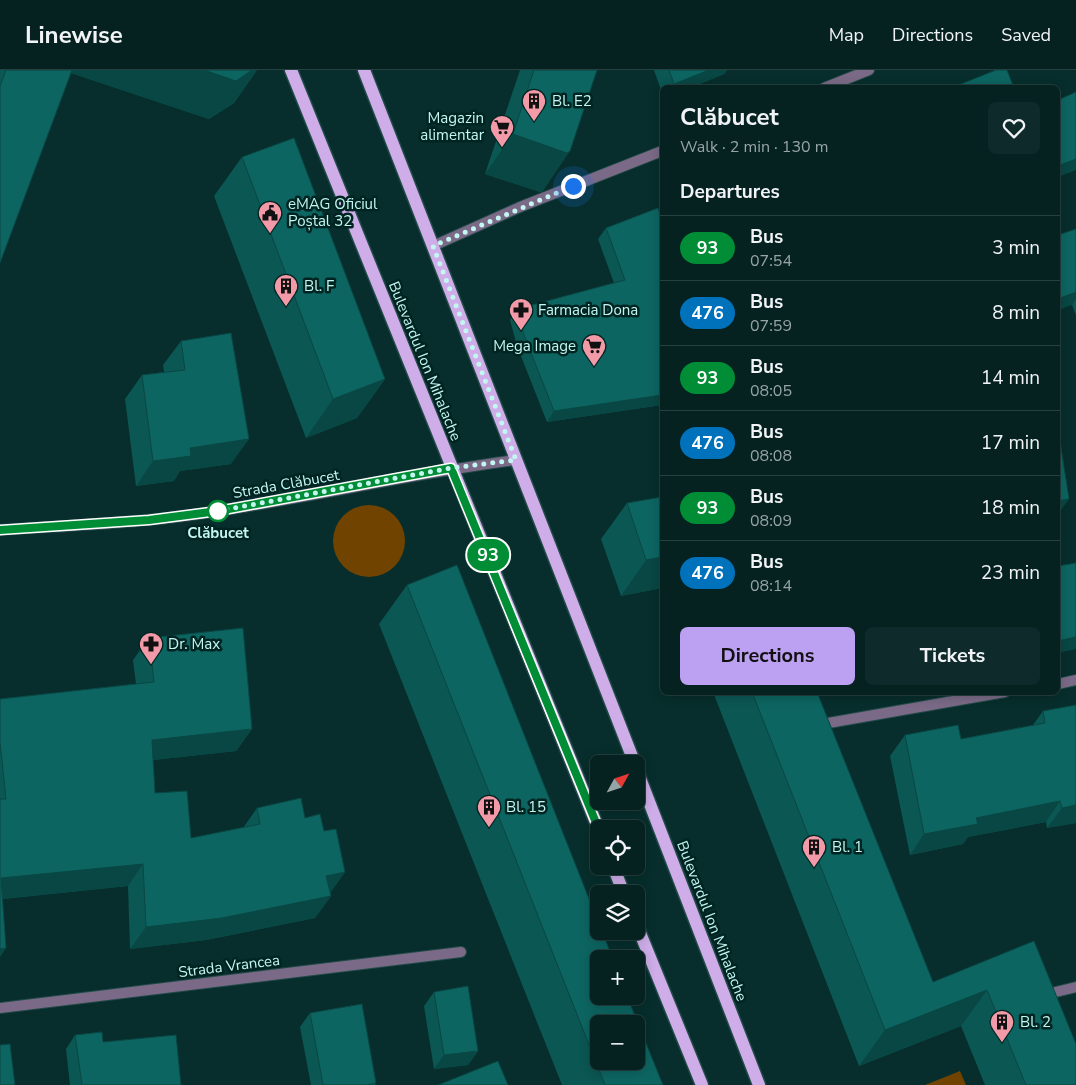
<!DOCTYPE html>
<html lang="en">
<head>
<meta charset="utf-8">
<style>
	:root { --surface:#052221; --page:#0e2a2a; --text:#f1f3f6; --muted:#97a4a5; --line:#263f3f; --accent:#bca0f2 }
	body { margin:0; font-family:"Nunito Sans",sans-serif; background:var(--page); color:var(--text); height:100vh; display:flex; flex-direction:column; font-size:19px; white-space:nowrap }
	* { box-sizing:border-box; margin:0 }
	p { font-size:16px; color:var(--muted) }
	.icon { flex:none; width:28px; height:28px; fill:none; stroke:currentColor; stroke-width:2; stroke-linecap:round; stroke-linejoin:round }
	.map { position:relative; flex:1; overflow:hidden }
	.details { position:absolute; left:660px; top:15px; width:400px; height:610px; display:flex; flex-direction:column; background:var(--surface); border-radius:8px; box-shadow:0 2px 12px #0003,0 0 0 1px var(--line) }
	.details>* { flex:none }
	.badge { padding:0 10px; border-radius:16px; font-size:18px; line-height:32px }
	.needle { width:32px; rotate:50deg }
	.controls { position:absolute; left:590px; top:685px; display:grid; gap:10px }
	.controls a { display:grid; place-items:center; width:55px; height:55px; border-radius:8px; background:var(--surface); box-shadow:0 2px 12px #0003,0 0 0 1px var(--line); font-size:25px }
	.you { position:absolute; width:25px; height:25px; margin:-12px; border:4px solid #fff; border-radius:50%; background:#1a73e8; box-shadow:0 0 0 8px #1a73e833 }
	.map>.badge { position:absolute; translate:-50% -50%; box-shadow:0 0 0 2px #fff }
	h2 { padding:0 20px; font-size:19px; line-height:45px }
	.round { display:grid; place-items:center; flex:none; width:52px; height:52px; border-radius:8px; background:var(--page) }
	.head { display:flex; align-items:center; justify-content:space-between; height:85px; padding:0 20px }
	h1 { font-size:24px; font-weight:700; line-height:38px }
	.button { display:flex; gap:10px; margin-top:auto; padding:10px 20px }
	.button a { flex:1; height:58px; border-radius:8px; background:var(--accent); color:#111; font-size:20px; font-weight:700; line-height:58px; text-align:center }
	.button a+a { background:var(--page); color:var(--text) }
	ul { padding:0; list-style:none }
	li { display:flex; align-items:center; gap:15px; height:65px; padding:0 20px; border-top:1px solid var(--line) }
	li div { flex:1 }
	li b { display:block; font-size:19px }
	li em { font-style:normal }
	li .badge { min-width:55px; font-weight:700; text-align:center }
	header { display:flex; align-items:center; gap:30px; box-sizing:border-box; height:70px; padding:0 25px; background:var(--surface); border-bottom:1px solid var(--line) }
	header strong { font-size:24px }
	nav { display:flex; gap:28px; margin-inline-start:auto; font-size:18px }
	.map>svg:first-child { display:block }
	.green { fill:#704400 }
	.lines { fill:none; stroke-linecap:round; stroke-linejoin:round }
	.minor-casing { stroke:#214a48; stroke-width:12 }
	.tertiary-casing { stroke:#214a48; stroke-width:12 }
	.primary-casing { stroke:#214a48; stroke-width:15 }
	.minor { stroke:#7a6a87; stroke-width:10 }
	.tertiary { stroke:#7a6a87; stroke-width:10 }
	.primary { stroke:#ceade8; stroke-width:12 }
	.wall { fill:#0b5753 }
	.shaded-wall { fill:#094744 }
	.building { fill:#0d6561; stroke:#094744; fill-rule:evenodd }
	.line-casing { stroke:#fff; stroke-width:11 }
	.line { stroke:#008d36; stroke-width:8 }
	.walk { stroke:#c3f6f1; stroke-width:5; stroke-dasharray:0 9 }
	.stop-dot { fill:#fff; stroke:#008d36; stroke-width:2.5 }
	.labels { text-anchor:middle; stroke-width:5; stroke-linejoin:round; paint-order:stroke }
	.poi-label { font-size:15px; fill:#c3f6f1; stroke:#002422; text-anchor:start }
	.street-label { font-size:15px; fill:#c3f6f1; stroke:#002422 }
	.stop-label { font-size:15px; font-weight:bold; fill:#c3f6f1; stroke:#002422 }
</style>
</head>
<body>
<header>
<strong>Linewise</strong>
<nav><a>Map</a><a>Directions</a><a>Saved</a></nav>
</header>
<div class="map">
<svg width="1076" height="1015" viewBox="0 0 1076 1015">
	<rect width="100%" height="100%" fill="#072e2c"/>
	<path class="green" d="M333 471a36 36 0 1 1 72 0a36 36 0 1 1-72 0Z
		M960,1001L966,1015H925Z"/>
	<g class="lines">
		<g class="minor-casing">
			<path id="minor" d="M824,18L869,0
				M433,176L520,137L662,81
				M1058,614L1076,610
				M817,655L1005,622
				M1043,925L1076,917
				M0,938L461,882"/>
		</g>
		<g class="tertiary-casing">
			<path id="tertiary" d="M0,460C73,455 146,453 218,441C318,426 416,403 516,390"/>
		</g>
		<g class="primary-casing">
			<path id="primary" d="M291,0L599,760
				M364,0L635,694
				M636,698L759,1015
				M613,796L624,824
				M636,853L702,1015"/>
		</g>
		<use href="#minor" class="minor"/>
		<use href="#tertiary" class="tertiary"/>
		<use href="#primary" class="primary"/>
	</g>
	<path class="wall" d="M0,0H257L234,33L209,49L71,3L0,193Z
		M520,0H597L543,121L540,122L485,104Z
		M654,0H727L724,4L690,18H662V23Z
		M242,87L385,309L357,348L306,368L214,126Z
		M658,138L662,335L547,352L517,276L510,250L517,239L614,213L598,169L606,158Z
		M1076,159V245L1072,235Z
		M181,271L231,394L180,401L174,411L136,416L125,329L142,305L164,302L163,295Z
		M662,427V518L621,526L601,469L627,433Z
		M407,515L663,1015H562L379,554Z
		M149,568L252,659L236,681L153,690L155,723L191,768L243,758L257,738L305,748L324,761L345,802L330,823L331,826L315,848L206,870L130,879L128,816L3,829L0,887V629L136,614L133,590Z
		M713,622H817L933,912L1034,871L1076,1015H985L961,956L859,996Z
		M1076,635V753L1047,758L1046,752L968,767L963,774L910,785L890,686L905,665L961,669L1033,655L1043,641Z
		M434,922L478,981L468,995L434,999L424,936Z
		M310,943L376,1013L375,1015H311L300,957Z
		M75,965L103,972L181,1015H70L66,979Z"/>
	<path class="shaded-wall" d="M62,0H257L234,33L209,49Z
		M709,0H727L724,4L690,18H672L674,14Z
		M513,64L570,81L543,121L540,122L485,104Z
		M1076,89V100L1058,107V96Z
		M1076,222V229L1072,235L1058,240V229Z
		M385,309L357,348L306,368L333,329Z
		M662,325V335L547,352L554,341Z
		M249,369L231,394L180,401L174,411L136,416L153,391L190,378Z
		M1069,429L1059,443L1058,444V431Z
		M662,487V518L621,526L646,490Z
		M1076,567V579L1058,583V571Z
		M252,659L236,681L136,692L152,670Z
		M1060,731L1046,752L968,767L963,774L910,785L924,764L976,748Z
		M1076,735V753L1047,758L1062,738Z
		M143,794L128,816L0,829L1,808Z
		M345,802L329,824L326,806Z
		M331,826L315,848L206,870L130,879L146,857Z
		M6,878L0,887V879Z
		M987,920L961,956L859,996L885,960Z
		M478,981L468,995L434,999L444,985Z"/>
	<path class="building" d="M6,0H72L0,193V16Z
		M204,0H252L236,11Z
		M534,0H597L570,81L567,83L513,64Z
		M669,0H709L674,14Z
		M996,0H1007L1014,18H951Z
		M1076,22V89L1058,96V30Z
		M294,68L385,309L333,329L242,87Z
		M658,138L662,152V325L554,341L524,265L517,239L625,210L606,158Z
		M1076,159V222L1058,229V165Z
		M231,263L249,369L190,378L191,386L153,391L142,305L185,300L181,271Z
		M1058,358L1069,429L1058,431Z
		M662,427V487L646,490L627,433Z
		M1076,493V567L1058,571V496Z
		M457,495L599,854V861H602L613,889H599V926H627L663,1015H605L407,515ZM599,954H636V991H599Z
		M243,558L252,659L152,670L155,723L187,721L191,768L260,754L257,738L301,728L305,748L320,744L324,761L336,759L345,802L326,806L331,826L222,848L146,857L143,794L1,808L6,878L0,879V729H6L0,672V629L154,612L149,568Z
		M752,622H817L933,912L1034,871L1076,974V1015H1026L987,920L885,960Z
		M1076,635V735L1062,738L1060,731L976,748L978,754L924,764L905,665L958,655L961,669L1045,653L1043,641Z
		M468,916L478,981L444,985L434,922Z
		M362,934L376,1013L366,1015H323L310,943Z
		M102,962L103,972L176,965L181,1015H82L75,965Z
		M10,974L15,1015H0V975Z
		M498,991L508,1015H438Z"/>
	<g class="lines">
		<g class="line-casing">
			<path id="line" d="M0,460L149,450L218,441L451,398L599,760"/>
		</g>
		<use href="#line" class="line"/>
		<path class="walk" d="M218,441L451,398L516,390L433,176L573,116"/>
	</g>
	<defs>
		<g id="building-pin" transform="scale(1.25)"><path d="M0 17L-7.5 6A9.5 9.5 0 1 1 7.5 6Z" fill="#f39aa8" stroke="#002422"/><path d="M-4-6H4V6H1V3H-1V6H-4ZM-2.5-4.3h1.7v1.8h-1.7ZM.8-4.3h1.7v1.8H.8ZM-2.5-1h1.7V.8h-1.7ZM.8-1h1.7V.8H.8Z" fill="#111"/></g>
		<g id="supermarket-pin" transform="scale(1.25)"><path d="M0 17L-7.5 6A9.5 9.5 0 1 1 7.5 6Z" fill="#f39aa8" stroke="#002422"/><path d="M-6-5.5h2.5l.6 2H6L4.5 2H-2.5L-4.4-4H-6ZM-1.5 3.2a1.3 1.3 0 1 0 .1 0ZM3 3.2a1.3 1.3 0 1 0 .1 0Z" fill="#111"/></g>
		<g id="civic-pin" transform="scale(1.25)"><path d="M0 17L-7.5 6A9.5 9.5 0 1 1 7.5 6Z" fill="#f39aa8" stroke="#002422"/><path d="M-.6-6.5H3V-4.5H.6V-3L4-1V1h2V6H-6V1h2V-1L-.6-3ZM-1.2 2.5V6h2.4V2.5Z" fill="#111"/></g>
		<g id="pharmacy-pin" transform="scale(1.25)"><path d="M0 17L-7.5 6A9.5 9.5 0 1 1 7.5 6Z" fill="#f39aa8" stroke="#002422"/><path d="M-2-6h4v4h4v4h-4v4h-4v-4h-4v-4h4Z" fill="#111"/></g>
	</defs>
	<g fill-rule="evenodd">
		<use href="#building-pin" x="534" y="31"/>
		<use href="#supermarket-pin" x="502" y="57"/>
		<use href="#civic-pin" x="270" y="143"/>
		<use href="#building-pin" x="286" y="216"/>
		<use href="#pharmacy-pin" x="521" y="240"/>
		<use href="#supermarket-pin" x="594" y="276"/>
		<use href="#pharmacy-pin" x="151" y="574"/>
		<use href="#building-pin" x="489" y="737"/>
		<use href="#building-pin" x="814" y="777"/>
		<use href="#building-pin" x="1002" y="952"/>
	</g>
	<circle class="stop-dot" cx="218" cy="441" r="10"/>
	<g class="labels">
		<g class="poi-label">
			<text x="552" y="36">Bl. E2</text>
			<text x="484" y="53" text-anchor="end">Magazin<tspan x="484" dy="17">alimentar</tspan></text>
			<text x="288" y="139">eMAG Oficiul<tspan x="288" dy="17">Poștal 32</tspan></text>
			<text x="304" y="221">Bl. F</text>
			<text x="538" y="245">Farmacia Dona</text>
			<text x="576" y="281" text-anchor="end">Mega Image</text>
			<text x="168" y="579">Dr. Max</text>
			<text x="506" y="742">Bl. 15</text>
			<text x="832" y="782">Bl. 1</text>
			<text x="1020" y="957">Bl. 2</text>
		</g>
		<g class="street-label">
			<text transform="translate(425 291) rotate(68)" y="5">Bulevardul Ion Mihalache</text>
			<text transform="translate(286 414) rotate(-10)" y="5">Strada Clăbucet</text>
			<text transform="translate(712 851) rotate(69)" y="5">Bulevardul Ion Mihalache</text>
			<text transform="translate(229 896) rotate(-7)" y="5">Strada Vrancea</text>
		</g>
		<g class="stop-label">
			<text x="218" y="468">Clăbucet</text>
		</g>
	</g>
</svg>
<div class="controls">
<a><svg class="needle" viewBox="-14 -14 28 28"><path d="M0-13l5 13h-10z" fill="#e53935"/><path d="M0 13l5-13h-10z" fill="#97a4a5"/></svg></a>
<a><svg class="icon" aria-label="locate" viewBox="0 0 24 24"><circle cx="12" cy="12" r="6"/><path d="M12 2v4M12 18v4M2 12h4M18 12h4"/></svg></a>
<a><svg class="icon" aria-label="layers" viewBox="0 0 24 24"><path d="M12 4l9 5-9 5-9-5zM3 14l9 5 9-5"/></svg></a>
<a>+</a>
<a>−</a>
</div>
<div class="you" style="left:573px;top:116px"></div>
<b class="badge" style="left:488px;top:485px;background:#008d36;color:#fff">93</b>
<section class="details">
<div class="head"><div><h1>Clăbucet</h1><p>Walk · 2 min · 130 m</p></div><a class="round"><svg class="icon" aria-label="heart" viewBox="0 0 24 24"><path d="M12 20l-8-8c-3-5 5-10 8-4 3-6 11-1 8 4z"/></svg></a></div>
<h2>Departures</h2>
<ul>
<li><span class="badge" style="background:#008d36;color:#fff">93</span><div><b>Bus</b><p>07:54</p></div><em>3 min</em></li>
<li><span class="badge" style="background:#0072bc;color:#fff">476</span><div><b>Bus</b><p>07:59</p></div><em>8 min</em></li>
<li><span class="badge" style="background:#008d36;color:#fff">93</span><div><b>Bus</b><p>08:05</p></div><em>14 min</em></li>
<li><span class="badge" style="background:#0072bc;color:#fff">476</span><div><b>Bus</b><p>08:08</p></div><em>17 min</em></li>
<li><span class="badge" style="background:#008d36;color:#fff">93</span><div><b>Bus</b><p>08:09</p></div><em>18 min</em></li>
<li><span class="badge" style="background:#0072bc;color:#fff">476</span><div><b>Bus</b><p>08:14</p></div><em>23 min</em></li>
</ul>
<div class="button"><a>Directions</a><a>Tickets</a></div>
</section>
</div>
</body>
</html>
